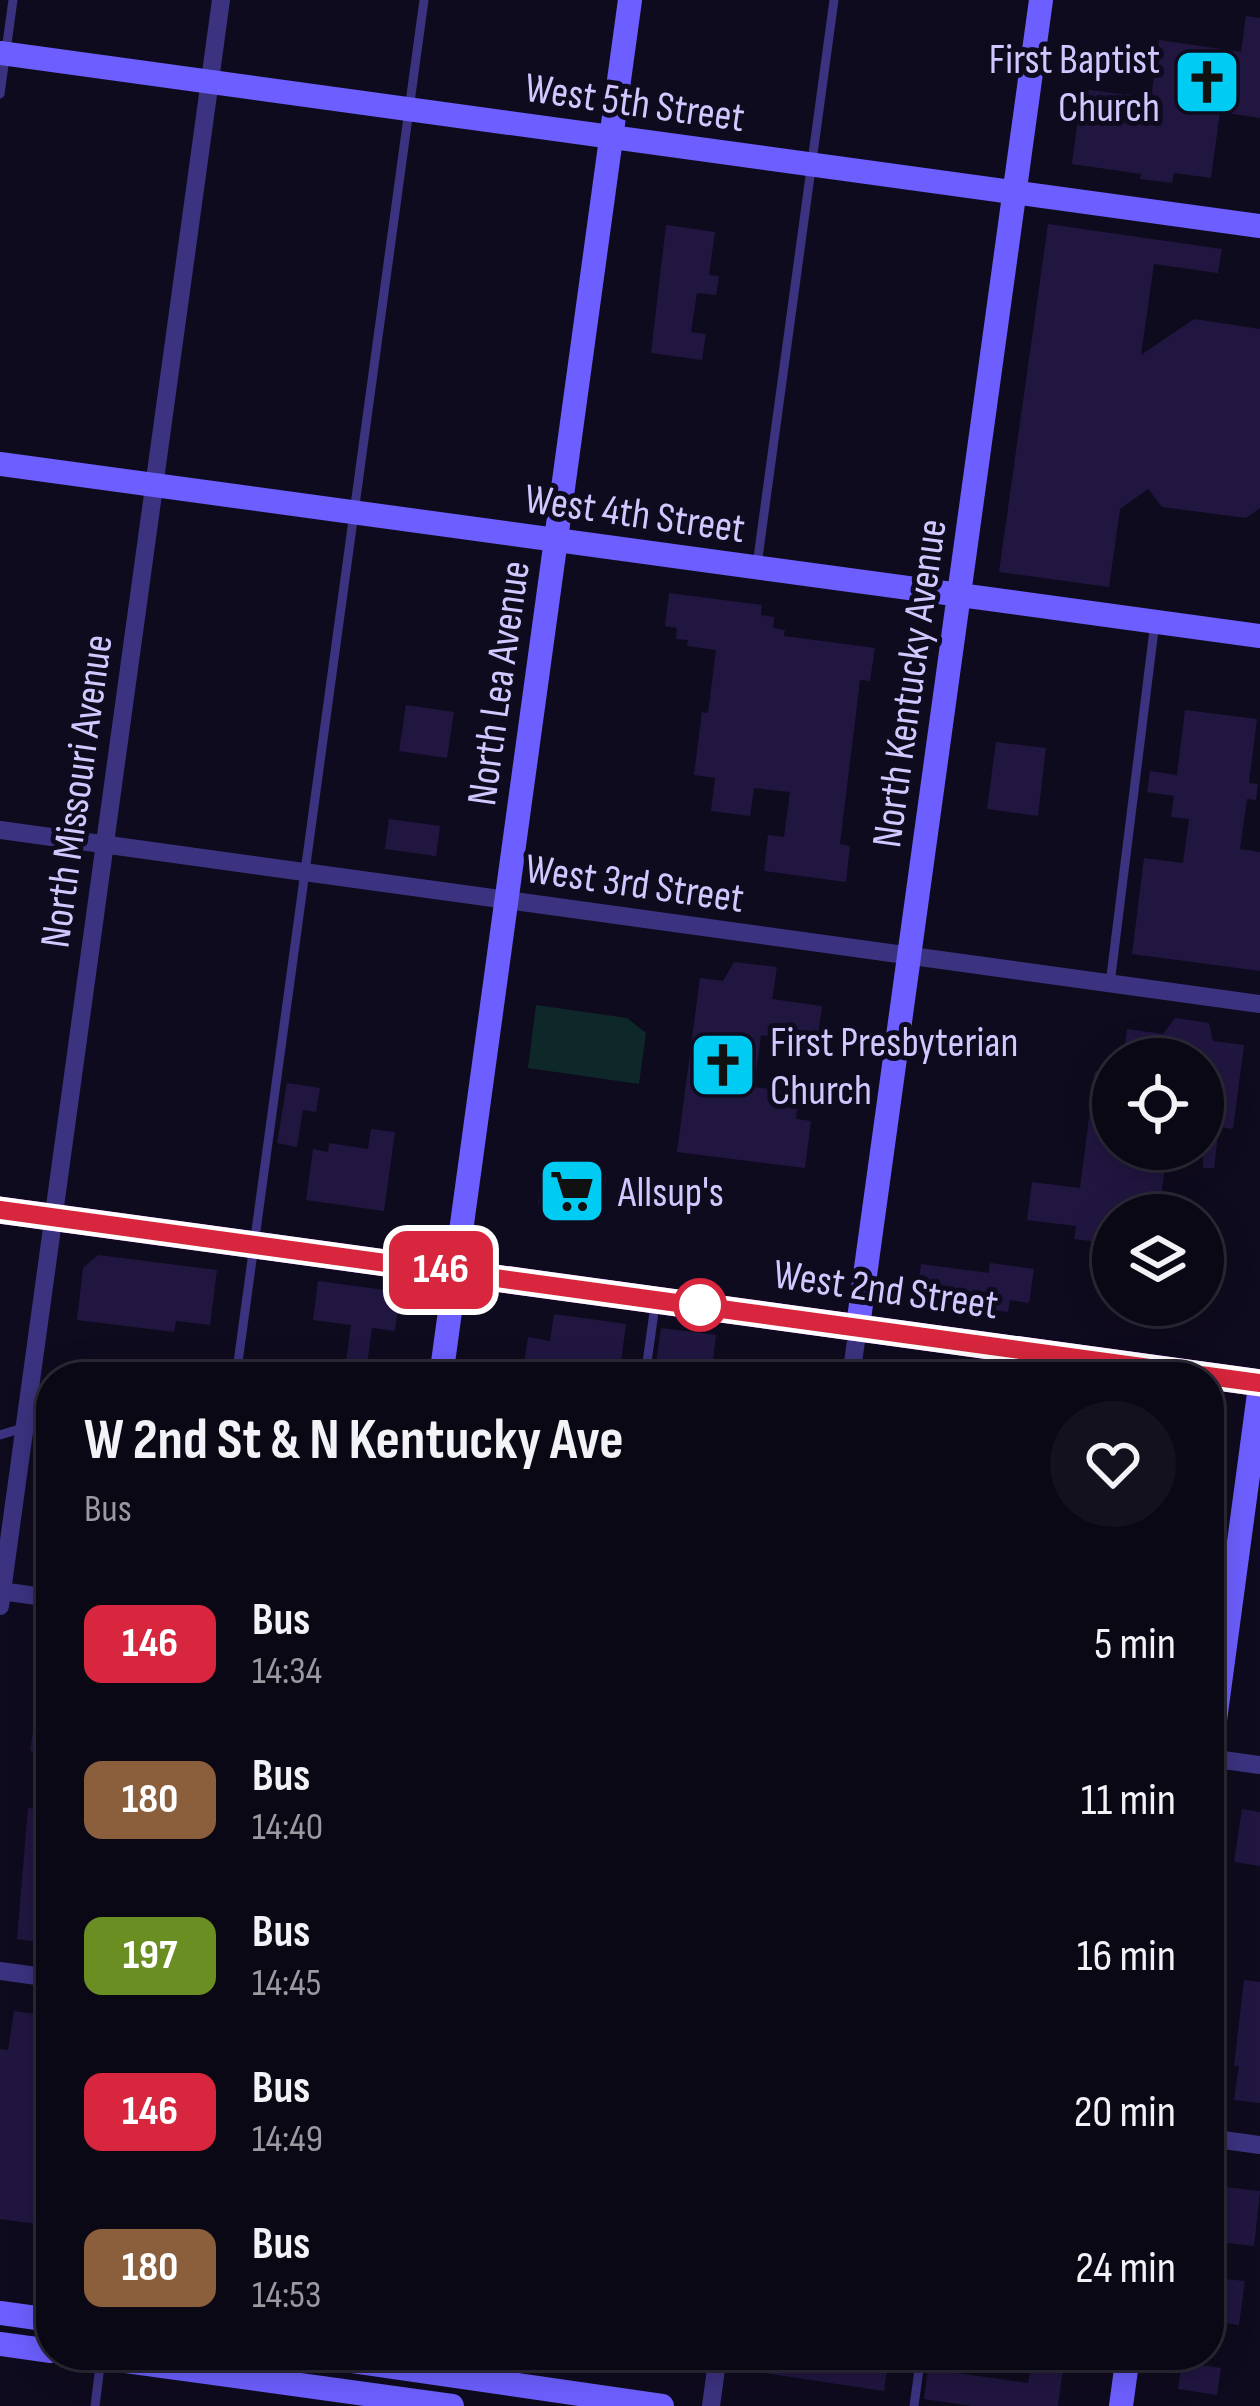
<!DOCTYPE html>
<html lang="en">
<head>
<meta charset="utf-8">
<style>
	:root { --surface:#0b0816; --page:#14111f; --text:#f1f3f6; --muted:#9a9aa1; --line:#2b2935 }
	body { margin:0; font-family:"Sofia Sans Condensed",sans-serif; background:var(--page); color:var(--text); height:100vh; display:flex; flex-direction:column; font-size:45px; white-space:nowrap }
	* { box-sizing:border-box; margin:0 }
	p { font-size:39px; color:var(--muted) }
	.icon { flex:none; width:66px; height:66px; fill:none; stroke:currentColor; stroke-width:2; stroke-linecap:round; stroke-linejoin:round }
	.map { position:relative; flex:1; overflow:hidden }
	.details { position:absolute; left:36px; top:1362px; width:1188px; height:1008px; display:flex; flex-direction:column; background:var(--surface); border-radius:48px; box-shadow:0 6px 30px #0003,0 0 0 3px var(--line) }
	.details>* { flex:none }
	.badge { padding:0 24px; border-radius:18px; font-size:42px; line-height:78px }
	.controls { position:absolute; left:1092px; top:1038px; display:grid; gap:24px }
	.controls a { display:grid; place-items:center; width:132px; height:132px; border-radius:50%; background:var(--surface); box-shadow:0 6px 30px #0003,0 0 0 3px var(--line); font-size:60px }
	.map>.badge { position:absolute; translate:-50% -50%; box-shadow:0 0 0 6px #fff }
	.round { display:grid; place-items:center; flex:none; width:126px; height:126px; border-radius:63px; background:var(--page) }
	.headline { display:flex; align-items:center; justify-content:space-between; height:204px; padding:0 48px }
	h1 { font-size:57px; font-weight:700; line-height:90px }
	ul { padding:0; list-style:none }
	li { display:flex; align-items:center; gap:36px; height:156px; padding:0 48px }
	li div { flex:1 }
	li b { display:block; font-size:45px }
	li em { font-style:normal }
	li .badge { min-width:132px; font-weight:700; text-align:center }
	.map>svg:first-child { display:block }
	.green { fill:#0e2829 }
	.building { fill:#211640 }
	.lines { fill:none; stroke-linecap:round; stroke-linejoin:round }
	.lane { stroke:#3b3380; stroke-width:9 }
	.street { stroke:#3b3380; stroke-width:18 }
	.secondary { stroke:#6d5fff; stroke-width:24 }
	.primary { stroke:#c84fff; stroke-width:27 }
	.line-casing { stroke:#fff; stroke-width:27 }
	.line { stroke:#d7263d; stroke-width:18 }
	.stop-dot { fill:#fff; stroke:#d7263d; stroke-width:6 }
	.labels { text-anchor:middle; stroke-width:10; stroke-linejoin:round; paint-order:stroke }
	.poi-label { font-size:42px; fill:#d2c8ff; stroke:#0f0b1e; text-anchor:start }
	.street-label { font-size:42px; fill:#d2c8ff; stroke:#0f0b1e }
</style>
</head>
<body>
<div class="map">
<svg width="1260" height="2406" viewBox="0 0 1260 2406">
	<rect width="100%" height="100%" fill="#0f0b1e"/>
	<path class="green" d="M536,1005L627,1018L646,1033L639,1084L528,1068Z"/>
	<path class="building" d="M1246,16L1260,18V118L1220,112L1211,178L1174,173L1172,183L1140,179L1141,174L1072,164L1082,89L1151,98L1159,40L1241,52Z
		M1048,224L1222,249L1218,273L1154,264L1141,355L1194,319L1260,329V508L1246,518L1162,507L1148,489L1120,509L1109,587L999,572Z
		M666,225L715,232L709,275L719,276L716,295L697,293L691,332L706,334L702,360L651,353Z
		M669,593L762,605L761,615L774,617L773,628L785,630L784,636L875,648L870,681L860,680L840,844L850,846L846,882L764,871L768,835L784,837L790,792L754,788L750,816L711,811L715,778L694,775L702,712L708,713L716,650L687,646L688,640L676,639L677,628L665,626Z
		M406,705L454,712L447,758L399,751Z
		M1185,710L1257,719L1249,783L1258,784L1256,800L1247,799L1240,849L1260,852V971L1132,954L1144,858L1183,863L1189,819L1171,817L1174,796L1147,792L1150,771L1177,775Z
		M996,742L1046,748L1038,816L987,809Z
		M389,819L440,826L436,856L385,849Z
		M734,962L777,967L772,999L822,1006L817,1043L761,1035L754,1087L799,1093L796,1119L811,1121L805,1168L677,1152L700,978L723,981Z
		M1175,1018L1209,1023L1213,1041L1244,1045L1233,1129L1219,1127L1214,1168H1203V1059H1123L1127,1029L1163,1034Z
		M1095,1071L1113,1073V1149H1167L1159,1215H1113V1244L1074,1239L1076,1226L1027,1220L1032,1182L1080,1188Z
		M287,1083L320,1088L316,1112L303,1110L297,1147L277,1143Z
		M371,1129L395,1132L384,1211L306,1200L313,1149L328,1152L329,1143L368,1149Z
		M542,1169L606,1177L601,1213L538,1205Z
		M98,1255L217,1270L210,1325L176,1321L174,1332L77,1320L83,1268Z
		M990,1263L1034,1269L1029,1303L1010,1300L1008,1312L984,1309L986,1297L918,1288L921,1264L989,1273Z
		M318,1281L400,1292L395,1331L372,1328L366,1372L345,1369L351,1325L313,1320Z
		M554,1314L626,1324L619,1377H522L528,1337L550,1341Z
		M661,1328L716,1335L713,1360L767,1367V1377H715L655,1369Z
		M41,1679L51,1680V1754L30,1751Z
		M28,1808L51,1811V1944L17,1939Z
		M1242,1809L1260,1812V1866L1234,1862Z
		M1244,1980L1260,1982V2103L1234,2100L1239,2066H1234Z
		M14,2011L51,2016V2084L34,2195L41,2196L37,2224L0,2219V2049L8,2050Z
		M1226,2187L1260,2191L1254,2246L1219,2242Z
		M1225,2279L1245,2281L1239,2325L1219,2322Z
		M767,2355H889L884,2391L764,2373Z
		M1033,2355H1065L1058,2406H972L924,2399L928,2369L1028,2383Z
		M1182,2362L1221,2368L1217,2395L1178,2389Z"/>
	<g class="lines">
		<path class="lane" d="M0,94L13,0
			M757,565L834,0
			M1110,984L1155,622
			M236,1377L424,0
			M645,1377L655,1305
			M0,1435L23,1428
			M507,2383L511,2355
			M95,2406L101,2358
			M914,2406L921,2355"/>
		<path class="street" d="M0,830L1260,1004
			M851,1377L858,1326
			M0,1591L51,1598
			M0,1606L221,0
			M1209,1758L1260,1765
			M0,1971L51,1978
			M1209,2138L1260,2145
			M711,2406L718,2355"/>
		<path class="secondary" d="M0,53L1260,226
			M0,464L1260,636
			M858,1326L1041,0
			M441,1377L630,0
			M1209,1765L1260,1386
			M0,2313L51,2320
			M0,2344L51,2351
			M82,2355L452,2406
			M311,2355L662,2406
			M1121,2406L1128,2355"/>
		<path class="primary" d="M0,1210L1260,1383"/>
	</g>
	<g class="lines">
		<g class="line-casing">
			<path id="line" d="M0,1210L1260,1383"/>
		</g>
		<use href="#line" class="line"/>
	</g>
	<defs>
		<g id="church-square" transform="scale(3.45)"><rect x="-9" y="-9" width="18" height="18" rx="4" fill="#00ccf3" stroke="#0f0b1e"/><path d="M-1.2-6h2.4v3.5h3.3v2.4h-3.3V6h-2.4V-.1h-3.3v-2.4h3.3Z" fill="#111"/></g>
		<g id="supermarket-square" transform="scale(3.45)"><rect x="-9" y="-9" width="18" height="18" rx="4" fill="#00ccf3" stroke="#0f0b1e"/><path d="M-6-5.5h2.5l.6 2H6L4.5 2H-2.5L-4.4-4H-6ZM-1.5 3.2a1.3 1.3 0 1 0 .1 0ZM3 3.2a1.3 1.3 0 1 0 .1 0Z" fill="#111"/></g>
	</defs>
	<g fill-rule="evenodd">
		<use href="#church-square" x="1207" y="82"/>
		<use href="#church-square" x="723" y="1065"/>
		<use href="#supermarket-square" x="572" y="1191"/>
	</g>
	<circle class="stop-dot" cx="700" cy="1305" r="24"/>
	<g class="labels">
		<g class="poi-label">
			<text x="1160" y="73" text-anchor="end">First Baptist<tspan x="1160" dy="48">Church</tspan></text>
			<text x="770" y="1056">First Presbyterian<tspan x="770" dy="48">Church</tspan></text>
			<text x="618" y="1206">Allsup's</text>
		</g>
		<g class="street-label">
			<text transform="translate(635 101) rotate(8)" y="15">West 5th Street</text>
			<text transform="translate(635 512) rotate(8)" y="15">West 4th Street</text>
			<text transform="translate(497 683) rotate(-82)" y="15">North Lea Avenue</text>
			<text transform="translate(908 683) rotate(-82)" y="15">North Kentucky Avenue</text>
			<text transform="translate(75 791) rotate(-82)" y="15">North Missouri Avenue</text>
			<text transform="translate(635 882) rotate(8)" y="15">West 3rd Street</text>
			<text transform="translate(886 1288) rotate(8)" y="15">West 2nd Street</text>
		</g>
	</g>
</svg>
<div class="controls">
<a><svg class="icon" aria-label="locate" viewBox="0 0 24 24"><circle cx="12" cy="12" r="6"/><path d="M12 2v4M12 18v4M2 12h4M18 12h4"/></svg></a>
<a><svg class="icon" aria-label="layers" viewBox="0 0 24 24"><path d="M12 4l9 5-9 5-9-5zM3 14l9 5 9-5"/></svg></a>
</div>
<b class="badge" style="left:441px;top:1270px;background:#d7263d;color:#fff">146</b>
<section class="details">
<div class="headline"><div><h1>W 2nd St &amp; N Kentucky Ave</h1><p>Bus</p></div><a class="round"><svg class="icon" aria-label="heart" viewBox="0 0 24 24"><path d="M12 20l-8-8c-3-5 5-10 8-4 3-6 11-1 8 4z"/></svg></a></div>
<ul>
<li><span class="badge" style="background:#d7263d;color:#fff">146</span><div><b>Bus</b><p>14:34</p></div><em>5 min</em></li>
<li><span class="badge" style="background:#8b5e3c;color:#fff">180</span><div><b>Bus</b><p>14:40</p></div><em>11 min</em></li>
<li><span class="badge" style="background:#6b8e23;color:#fff">197</span><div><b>Bus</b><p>14:45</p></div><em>16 min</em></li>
<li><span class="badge" style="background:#d7263d;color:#fff">146</span><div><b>Bus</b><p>14:49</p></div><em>20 min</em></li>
<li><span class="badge" style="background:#8b5e3c;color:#fff">180</span><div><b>Bus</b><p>14:53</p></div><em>24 min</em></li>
</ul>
</section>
</div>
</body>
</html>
